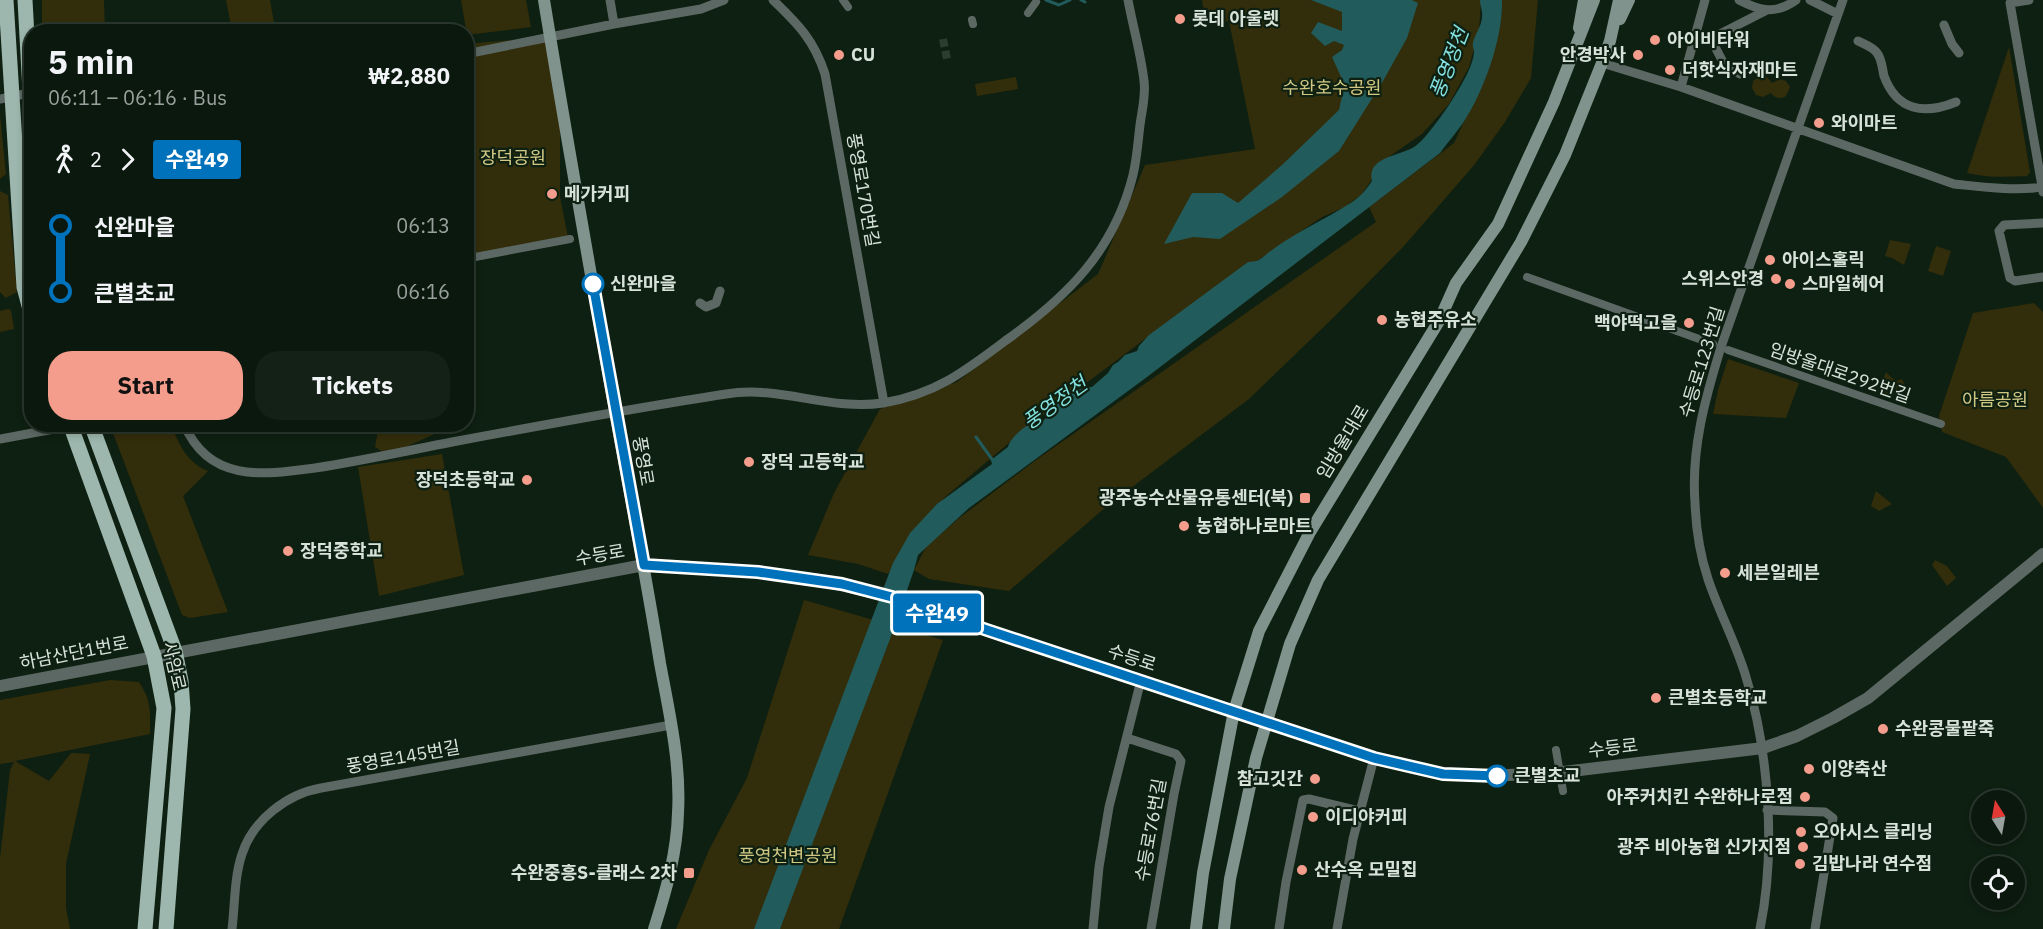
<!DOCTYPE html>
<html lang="en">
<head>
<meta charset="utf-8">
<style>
	:root { --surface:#0a180d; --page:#132116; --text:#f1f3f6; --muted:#99a09d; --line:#2a372e; --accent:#f49d8d }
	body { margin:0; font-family:"IBM Plex Sans","Noto Sans KR",sans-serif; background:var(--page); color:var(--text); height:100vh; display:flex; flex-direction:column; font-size:22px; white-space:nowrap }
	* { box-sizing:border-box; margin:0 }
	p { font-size:20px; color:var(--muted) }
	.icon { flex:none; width:33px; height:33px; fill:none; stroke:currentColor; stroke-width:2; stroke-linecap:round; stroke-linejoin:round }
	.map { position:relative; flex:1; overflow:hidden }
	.panel { position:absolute; left:24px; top:24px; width:450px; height:408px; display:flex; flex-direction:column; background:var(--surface); border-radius:24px; box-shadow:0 3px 9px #0003,0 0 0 2px var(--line) }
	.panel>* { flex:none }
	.badge { padding:0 12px; border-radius:4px; font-size:21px; line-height:39px }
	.needle { width:39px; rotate:349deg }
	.fabs { position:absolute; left:1971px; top:790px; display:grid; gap:12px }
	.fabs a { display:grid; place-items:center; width:54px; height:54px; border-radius:50%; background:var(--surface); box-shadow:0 3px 9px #0003,0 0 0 2px var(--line); font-size:30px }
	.map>.badge { position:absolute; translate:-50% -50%; box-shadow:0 0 0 3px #fff }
	.legs { display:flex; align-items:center; gap:9px; height:66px; padding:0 24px; font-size:20px }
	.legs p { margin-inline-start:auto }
	.head { display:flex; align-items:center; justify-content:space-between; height:102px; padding:0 24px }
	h1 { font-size:33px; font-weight:700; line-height:45px }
	.cta { display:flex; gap:12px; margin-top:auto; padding:12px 24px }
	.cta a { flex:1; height:69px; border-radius:24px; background:var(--accent); color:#111; font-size:24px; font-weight:700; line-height:69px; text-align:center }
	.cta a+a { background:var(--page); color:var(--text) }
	ul { padding:0 24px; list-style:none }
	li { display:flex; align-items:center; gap:21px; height:66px; font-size:22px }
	li i { display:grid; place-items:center; width:9px; height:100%; margin:0 8px; background:currentColor }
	li i::after { content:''; width:15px; height:15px; margin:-8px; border:4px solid; border-radius:50%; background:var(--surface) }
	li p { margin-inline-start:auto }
	li:first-child i { background:linear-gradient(#0000 50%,currentColor 0) }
	li:last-child i { background:linear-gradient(currentColor 50%,#0000 0) }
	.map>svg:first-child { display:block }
	.green { fill:#322d0b }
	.water { fill:#225b5b }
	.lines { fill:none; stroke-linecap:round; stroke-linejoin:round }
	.stream { stroke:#225b5b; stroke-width:3 }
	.pedestrian-tunnel { stroke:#2c3d2f; stroke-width:8; stroke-dasharray:8 4; stroke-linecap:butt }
	.pedestrian { stroke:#5c6864; stroke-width:8 }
	.minor { stroke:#5c6864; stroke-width:9 }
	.tertiary { stroke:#5c6864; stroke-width:12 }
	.secondary { stroke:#80948d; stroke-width:12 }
	.primary { stroke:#9db7ae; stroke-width:15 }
	.pedestrian-bridge { stroke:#5c6864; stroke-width:8 }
	.line-1-casing { stroke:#fff; stroke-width:14 }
	.line-1 { stroke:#0072bc; stroke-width:9 }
	.poi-dot { fill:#f49d8d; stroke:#0e2011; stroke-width:2 }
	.stop-1-dot { fill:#fff; stroke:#0072bc; stroke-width:3 }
	.labels { text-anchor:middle; stroke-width:4.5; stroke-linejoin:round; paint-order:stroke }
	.poi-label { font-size:18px; font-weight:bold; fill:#d7e3d8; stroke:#0e2011; text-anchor:start }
	.park-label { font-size:18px; fill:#d0c783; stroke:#0e2011 }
	.street-label { font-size:18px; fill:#d7e3d8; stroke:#0e2011 }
	.stop-label { font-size:18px; font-weight:bold; fill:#d7e3d8; stroke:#0e2011; text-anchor:start }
	.water-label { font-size:20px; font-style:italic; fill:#84e1e1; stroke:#0e2011 }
</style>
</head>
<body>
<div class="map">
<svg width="2043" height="929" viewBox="0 0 2043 929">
	<rect width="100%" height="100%" fill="#0e2011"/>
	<path class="green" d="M42,0H104L105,31H42Z
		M226,0H270L274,23L268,30L232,31Z
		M461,0H526L531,27L467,35Z
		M1202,0H1481L1479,31L1469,67L1449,104L1422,134L1387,158L1361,195L1345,207L1322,217L1176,316L1030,425L944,498L888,574L858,564L808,555L834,493L880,409L957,382L1098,274L1145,165L1255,149L1229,21L1206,25Z
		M1502,0H1538L1531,78L1505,122L1475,164L1404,246L1335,316L1249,399L1107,506L1009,591L929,579L914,570L926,547L958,519L1036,460L1376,222L1369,207L1454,143L1489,68L1502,11Z
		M550,37L560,119V197L568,237L467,262L466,50L476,43Z
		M2009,47L2030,172L2027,176C2007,177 1987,178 1967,173Z
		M1766,76L1772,83L1780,79L1786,81L1790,87L1786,96C1780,100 1775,98 1771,93L1763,97L1756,95L1752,88L1753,81L1759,77Z
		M1016,77L1018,89L977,96L975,84Z
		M0,115L6,174L0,179Z
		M0,191L8,195L17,292L6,298L0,292Z
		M1890,240L1911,244L1904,265L1892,258L1885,256Z
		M1936,246L1951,251L1943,276L1928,271Z
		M2034,303L2043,312V508L2006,457L1942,432L1939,416L1973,313Z
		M8,309L11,310L14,329L0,332V311Z
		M1728,359L1799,383L1786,418L1713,414L1718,390Z
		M1886,372L1892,378L1897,381L1902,379L1905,385L1895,390L1893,396L1886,394L1880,387Z
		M110,425H171C179,444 187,463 208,471L183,496L228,612L190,618L182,615Z
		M379,425H438L439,432L388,455L375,447Z
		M442,454L464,575L379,596L358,467Z
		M1876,491L1892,504L1879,511L1871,506Z
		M1935,560L1947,566L1956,578L1947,586L1932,565Z
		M804,600L943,640L839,929H676L709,850L747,778Z
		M110,680L139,682C152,702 150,711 150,734L15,761L49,781L71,753L90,754L66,864V908L70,929H0V858L10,770L14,762L0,764V700Z"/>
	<path class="water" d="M1311,0H1412L1418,3L1407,38L1383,81L1339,151L1282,197L1220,239L1193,237L1164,244L1192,193H1222L1238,203L1282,165L1339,110L1342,96V79L1332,57L1342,50L1344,45L1334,41L1325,46L1311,33L1318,22L1342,31V12Z
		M1480,0H1502C1503,38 1484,91 1463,123C1456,133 1448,142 1440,153L1147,377L969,508L918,555L914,570L893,631L780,929H754L893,563L910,533L937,504L992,464L991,460L1008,447C1010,438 1025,425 1035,422C1042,420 1037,424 1044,420C1048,417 1049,413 1052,409C1061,399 1079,386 1092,387L1108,373L1113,365L1118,362L1125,355L1137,351L1139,346L1149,335L1248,262C1261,262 1263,256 1272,250C1296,232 1324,220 1349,204C1359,198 1366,190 1372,181C1366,157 1400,156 1414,147C1417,145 1421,141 1424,138C1437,124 1474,72 1474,52C1474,49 1472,46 1473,43C1474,35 1481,28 1482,18C1483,11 1480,7 1480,0Z"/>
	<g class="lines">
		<path class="stream" d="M1046,0L1059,5L1070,0
			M1081,0L1085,2
			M976,437L994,462"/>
		<path class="pedestrian-tunnel" d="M943,39L947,59"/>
		<path class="pedestrian" d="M843,0L848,7
			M1028,13L1036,2
			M972,20L973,24
			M466,262L470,258L570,239
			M1527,277L1713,344
			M1728,350L1941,424"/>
		<path class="minor" d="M610,0L614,24
			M773,0C798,24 814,40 825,74L884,403
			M1739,0C1760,11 1775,15 1796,0
			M1810,0L1838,14
			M2029,0L2010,3L2043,192
			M1944,25L1952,44L1959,53
			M1858,41C1864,44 1873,47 1877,53C1882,59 1882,68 1884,76C1897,111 1924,115 1956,102
			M466,54L614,24L701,9L724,0
			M1602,63L1681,87L1954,184C1984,187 2013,191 2043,187
			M1740,74L1723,62L1713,43L1718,35L1765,11
			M1681,87L1705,0
			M0,99L29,93
			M2043,223L2004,225L1999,231L2010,278L2015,281L2043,277
			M700,303L706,307L716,303L720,291
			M184,424C209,483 263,475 315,468C361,461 406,451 452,442C543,425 634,408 726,394C779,385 830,411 883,403C935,394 964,372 1005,341C1067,297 1114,251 1133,175C1137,158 1138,141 1140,125C1142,110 1146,95 1144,81C1141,54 1133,27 1128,0
			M0,439L70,426
			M1127,738L1176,754L1181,761L1174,794L1151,929
			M1767,810L1825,812L1833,818L1815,929
			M232,929C235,905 234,878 242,854C253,820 287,794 321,788L671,725
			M1093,929L1099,867L1109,807L1141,680
			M1279,929L1286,882L1303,800L1309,799L1359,811
			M1337,929L1353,839L1374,758
			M1760,929C1776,851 1769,752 1746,677C1736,643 1719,612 1708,579C1700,555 1696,529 1695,503C1691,449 1705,399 1721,347L1843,0"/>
		<path class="tertiary" d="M0,686L644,565L758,572L818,580L892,597L987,630L1374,758L1443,774L1484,776L1555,773L1763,748L1797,736L1833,718L1868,698L2043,554"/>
		<path class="secondary" d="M544,0C568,147 594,293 620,439C634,514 648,588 660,663C669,712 681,763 678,813C677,853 666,891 654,929
			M1620,19L1629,0
			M1579,28L1584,0
			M1196,929L1203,873L1234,711L1259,631L1310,532L1439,321L1456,283L1498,224L1554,102L1594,0
			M1224,929L1230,879L1256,758L1290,644L1318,580L1521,242L1565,155L1602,63L1610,41L1619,0"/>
		<path class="primary" d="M6,0L24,287L32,317
			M25,0L32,128
			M70,424L154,656L164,708L145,929
			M91,424L175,651L181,681L183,709L166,929"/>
		<path class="pedestrian-bridge" d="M1556,750L1563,791"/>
	</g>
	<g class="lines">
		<g class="line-1-casing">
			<path id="line-1" d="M593,284L644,565L758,572L842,584L892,597L987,630L1374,758L1443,774L1497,776"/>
		</g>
		<use href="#line-1" class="line-1"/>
	</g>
	<g class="poi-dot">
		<circle cx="1180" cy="19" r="6"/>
		<circle cx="1655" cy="40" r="6"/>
		<circle cx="839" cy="55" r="6"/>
		<circle cx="1638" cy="55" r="6"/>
		<circle cx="1670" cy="70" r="6"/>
		<circle cx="1819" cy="123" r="6"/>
		<circle cx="552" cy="194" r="6"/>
		<circle cx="1770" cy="260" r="6"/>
		<circle cx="1776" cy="279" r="6"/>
		<circle cx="1790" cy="284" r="6"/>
		<circle cx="1382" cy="320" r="6"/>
		<circle cx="1689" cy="323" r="6"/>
		<circle cx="749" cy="462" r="6"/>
		<circle cx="527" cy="480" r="6"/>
		<rect x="1299" y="492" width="12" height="12" rx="3"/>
		<circle cx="1184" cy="526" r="6"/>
		<circle cx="288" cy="551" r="6"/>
		<circle cx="1725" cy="573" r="6"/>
		<circle cx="1656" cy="698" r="6"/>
		<circle cx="1883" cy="729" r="6"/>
		<circle cx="1809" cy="769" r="6"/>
		<circle cx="1315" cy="779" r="6"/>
		<circle cx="1805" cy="797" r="6"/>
		<circle cx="1313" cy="817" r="6"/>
		<circle cx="1801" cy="832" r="6"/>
		<circle cx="1803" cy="847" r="6"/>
		<circle cx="1800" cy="864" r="6"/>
		<circle cx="1302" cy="870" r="6"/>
		<rect x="683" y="867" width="12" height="12" rx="3"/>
	</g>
	<g class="stop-1-dot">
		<circle cx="593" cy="284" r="10"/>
		<circle cx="1497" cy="776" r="10"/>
	</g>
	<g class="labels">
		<g class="poi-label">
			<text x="1192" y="25">롯데 아울렛</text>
			<text x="1667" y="46">아이비타워</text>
			<text x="851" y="61">CU</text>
			<text x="1626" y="61" text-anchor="end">안경박사</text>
			<text x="1682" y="76">더핫식자재마트</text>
			<text x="1831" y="129">와이마트</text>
			<text x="564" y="200">메가커피</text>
			<text x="1782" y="266">아이스홀릭</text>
			<text x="1764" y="285" text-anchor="end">스위스안경</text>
			<text x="1802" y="290">스마일헤어</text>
			<text x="1394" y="326">농협주유소</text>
			<text x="1677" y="329" text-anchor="end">백야떡고을</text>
			<text x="761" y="468">장덕 고등학교</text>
			<text x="515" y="486" text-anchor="end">장덕초등학교</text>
			<text x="1293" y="504" text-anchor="end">광주농수산물유통센터(북)</text>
			<text x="1196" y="532">농협하나로마트</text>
			<text x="300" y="557">장덕중학교</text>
			<text x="1737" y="579">세븐일레븐</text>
			<text x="1668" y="704">큰별초등학교</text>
			<text x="1895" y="735">수완콩물팥죽</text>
			<text x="1821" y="775">이양축산</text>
			<text x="1303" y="785" text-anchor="end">참고깃간</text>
			<text x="1793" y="803" text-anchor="end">아주커치킨 수완하나로점</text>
			<text x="1325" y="823">이디야커피</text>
			<text x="1813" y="838">오아시스 클리닝</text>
			<text x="1791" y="853" text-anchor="end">광주 비아농협 신가지점</text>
			<text x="1812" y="870">김밥나라 연수점</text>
			<text x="1314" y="876">산수옥 모밀집</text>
			<text x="677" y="879" text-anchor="end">수완중흥S-클래스 2차</text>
		</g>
		<g class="park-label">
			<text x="1332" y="94">수완호수공원</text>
			<text x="513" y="164">장덕공원</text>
			<text x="1995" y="406">아름공원</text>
			<text x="788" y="862">풍영천변공원</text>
		</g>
		<g class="street-label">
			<text transform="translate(863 190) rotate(80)" y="6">풍영로170번길</text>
			<text transform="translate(1702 362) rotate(-73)" y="6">수등로123번길</text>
			<text transform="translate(1840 373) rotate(19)" y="6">임방울대로292번길</text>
			<text transform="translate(1343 442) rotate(-59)" y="6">임방울대로</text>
			<text transform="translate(643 461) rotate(80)" y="6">풍영로</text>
			<text transform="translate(600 555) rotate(-10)" y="6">수등로</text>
			<text transform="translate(74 653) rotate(-11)" y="6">하남산단1번로</text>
			<text transform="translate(1132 658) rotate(18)" y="6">수등로</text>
			<text transform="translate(174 666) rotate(77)" y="6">사암로</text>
			<text transform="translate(1613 748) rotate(-7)" y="6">수등로</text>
			<text transform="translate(403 757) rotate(-10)" y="6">풍영로145번길</text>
			<text transform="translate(1151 830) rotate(-80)" y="6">수등로76번길</text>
		</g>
		<g class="stop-label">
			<text x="610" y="290">신완마을</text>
			<text x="1514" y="782">큰별초교</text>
		</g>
		<g class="water-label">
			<text transform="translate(1449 63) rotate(-69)" y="7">풍영정천</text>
			<text transform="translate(1055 403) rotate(-36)" y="7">풍영정천</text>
		</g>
	</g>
</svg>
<div class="fabs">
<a><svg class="needle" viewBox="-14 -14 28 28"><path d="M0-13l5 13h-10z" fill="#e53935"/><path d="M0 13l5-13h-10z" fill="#99a09d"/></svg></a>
<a><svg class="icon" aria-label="locate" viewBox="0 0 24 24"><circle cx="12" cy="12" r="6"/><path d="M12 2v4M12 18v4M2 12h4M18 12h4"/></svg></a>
</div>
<b class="badge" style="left:937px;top:613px;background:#0072bc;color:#fff">수완49</b>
<section class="panel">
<div class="head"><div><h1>5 min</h1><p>06:11 – 06:16 · Bus</p></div><b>₩2,880</b></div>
<div class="legs"><svg class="icon" aria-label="walk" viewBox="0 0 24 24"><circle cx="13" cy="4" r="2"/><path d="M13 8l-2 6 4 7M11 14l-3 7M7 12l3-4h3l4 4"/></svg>2<svg class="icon" aria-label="forward" viewBox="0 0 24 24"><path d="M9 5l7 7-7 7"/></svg><b class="badge" style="background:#0072bc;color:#fff">수완49</b></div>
<ul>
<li><i style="color:#0072bc"></i><b>신완마을</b><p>06:13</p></li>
<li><i style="color:#0072bc"></i><b>큰별초교</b><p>06:16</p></li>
</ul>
<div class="cta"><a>Start</a><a>Tickets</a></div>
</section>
</div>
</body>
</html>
